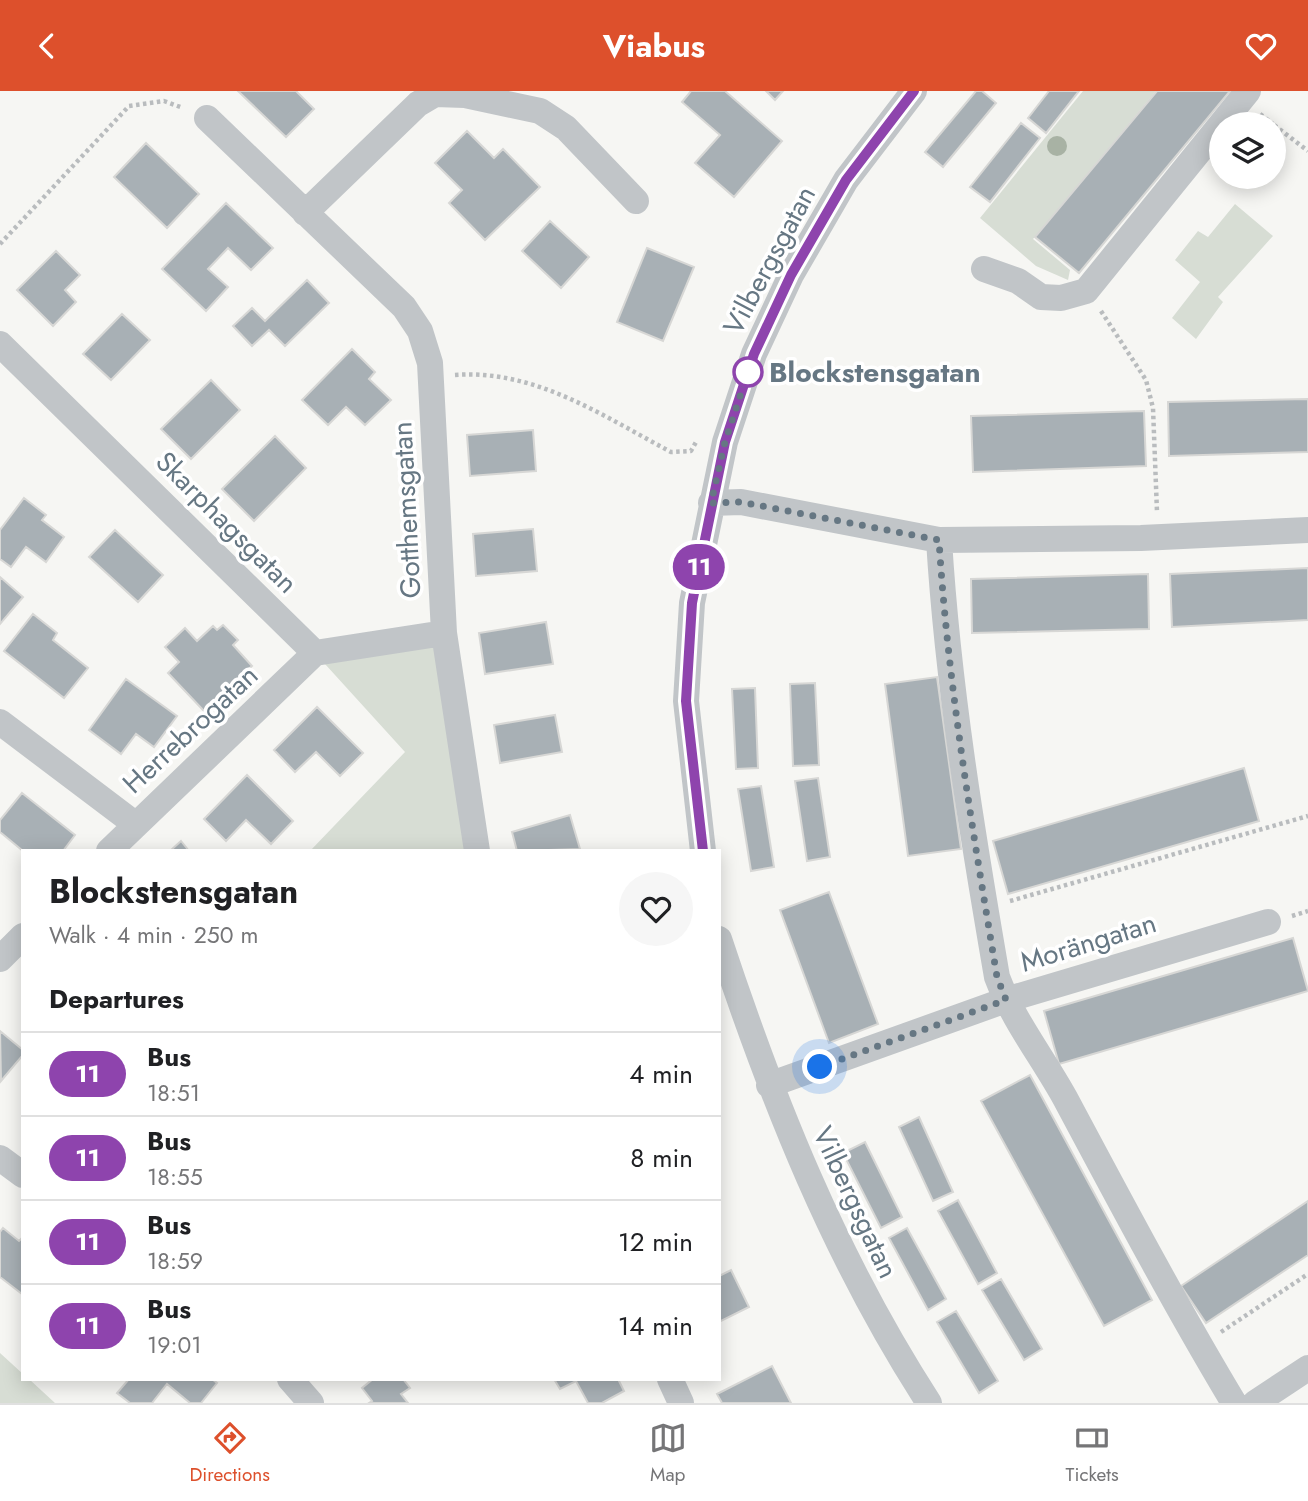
<!DOCTYPE html>
<html lang="en">
<head>
<meta charset="utf-8">
<style>
	:root { --surface:#fff; --page:#f6f6f6; --text:#202124; --muted:#757577; --line:#e0e0e0; --accent:#dd502c }
	body { margin:0; font-family:Jost,sans-serif; background:var(--page); color:var(--text); height:100vh; display:flex; flex-direction:column; font-size:26px; white-space:nowrap }
	* { box-sizing:border-box; margin:0 }
	p { font-size:23px; color:var(--muted) }
	.icon { flex:none; width:38px; height:38px; fill:none; stroke:currentColor; stroke-width:2; stroke-linecap:round; stroke-linejoin:round }
	.map { position:relative; flex:1; overflow:hidden }
	.side { position:absolute; left:21px; top:758px; width:700px; height:532px; display:flex; flex-direction:column; background:var(--surface); border-radius:0px; box-shadow:0 4px 18px #0003 }
	.side>* { flex:none }
	.badge { padding:0 14px; border-radius:23px; font-size:24px; line-height:46px }
	.tools { position:absolute; left:1209px; top:21px; display:grid; gap:14px }
	.tools a { display:grid; place-items:center; width:77px; height:77px; border-radius:50%; background:var(--surface); box-shadow:0 4px 18px #0003; font-size:35px }
	.you { position:absolute; width:35px; height:35px; margin:-18px; border:5px solid #fff; border-radius:50%; background:#1a73e8; box-shadow:0 0 0 10px #1a73e833 }
	.map>.badge { position:absolute; translate:-50% -50%; box-shadow:0 0 0 4px #fff }
	h2 { padding:0 28px; font-size:26px; line-height:63px }
	.round { display:grid; place-items:center; flex:none; width:74px; height:74px; border-radius:37px; background:var(--page) }
	.head { display:flex; align-items:center; justify-content:space-between; height:119px; padding:0 28px }
	h1 { font-size:33px; font-weight:700; line-height:52px }
	ul { padding:0; list-style:none }
	li { display:flex; align-items:center; gap:21px; height:84px; padding:0 28px; border-top:2px solid var(--line) }
	li div { flex:1 }
	li b { display:block; font-size:26px }
	li em { font-style:normal }
	li .badge { min-width:77px; font-weight:700; text-align:center }
	header { display:flex; justify-content:space-between; align-items:center; height:91px; padding:0 28px; background:var(--accent); color:#fff; font-size:32px; font-weight:700 }
	.dock { display:flex; justify-content:space-around; align-items:center; height:98px; border-top:2px solid var(--line); background:var(--surface); font-size:19px; color:var(--muted) }
	.dock a { display:grid; justify-items:center; gap:4px }
	.dock .selected { color:var(--accent) }
	.map>svg:first-child { display:block }
	.green { fill:#d7ddd4 }
	.building { fill:#a8b0b5; stroke:#d7d7d5; stroke-width:2 }
	.lines { fill:none; stroke-linecap:round; stroke-linejoin:round }
	.path { stroke:#b9bcbe; stroke-width:4.5; stroke-dasharray:3.5 3.5; stroke-linecap:butt }
	.minor { stroke:#c1c5c8; stroke-width:26 }
	.tree { fill:#a8b2a4 }
	.line-casing { stroke:#fff; stroke-width:16 }
	.line { stroke:#8e44ad; stroke-width:10 }
	.walk { stroke:#667783; stroke-width:7; stroke-dasharray:0 12.6 }
	.stop-dot { fill:#fff; stroke:#8e44ad; stroke-width:3.5 }
	.labels { text-anchor:middle; stroke-width:7; stroke-linejoin:round; paint-order:stroke }
	.street-label { font-size:28px; fill:#667783; stroke:#fff }
	.stop-label { font-size:28px; font-weight:bold; fill:#667783; stroke:#fff; text-anchor:start }
</style>
</head>
<body>
<header><svg class="icon" aria-label="back" viewBox="0 0 24 24"><path d="M15 5l-7 7 7 7"/></svg>Viabus<svg class="icon" aria-label="heart" viewBox="0 0 24 24"><path d="M12 20l-8-8c-3-5 5-10 8-4 3-6 11-1 8 4z"/></svg></header>
<div class="map">
<svg width="1308" height="1312" viewBox="0 0 1308 1312">
	<rect width="100%" height="100%" fill="#f6f6f3"/>
	<path class="green" d="M1083,0H1156L1033,148L1070,179L1068,189L1036,175L980,127Z
		M1235,113L1273,145L1218,206L1223,211L1196,248L1172,227L1200,191L1175,169L1198,140L1208,146Z
		M444,542L477,759L310,760L405,661L315,562Z
		M0,1262L23,1283V1288H29L55,1312H0Z"/>
	<path class="building" d="M238,0H296L314,18L286,46Z
		M691,0H725L782,50L734,106L695,72L720,44L682,11Z
		M766,0H783L775,9Z
		M976,0H982L996,12L943,76L925,61Z
		M1049,0H1079L1046,42L1028,27Z
		M1157,0H1230L1079,182L1035,146Z
		M1021,32L1040,47L990,111L970,96Z
		M467,40L494,67L503,58L540,96L485,149L449,112L462,99L435,72Z
		M146,52L199,103L167,137L114,86Z
		M226,112L273,157L251,179L228,157L208,178L228,196L206,220L162,178Z
		M550,130L589,166L561,197L522,160Z
		M647,157L694,176L663,250L617,231Z
		M56,160L80,184L65,199L76,211L53,235L17,199Z
		M307,189L329,212L285,255L269,239L252,255L233,235L252,217L265,230Z
		M122,223L150,249L111,289L83,263Z
		M352,258L375,281L369,288L391,309L365,334L346,316L328,334L302,309Z
		M211,289L240,319L191,368L161,338Z
		M1308,308V361L1169,365L1168,311Z
		M1144,320L1146,375L973,381L971,325Z
		M533,339L536,380L470,385L467,344Z
		M275,345L306,377L254,430L222,398Z
		M24,407L46,424L42,429L64,446L46,471L26,456L11,476L0,468V439Z
		M533,438L537,480L476,485L473,443Z
		M115,439L163,484L138,511L89,466Z
		M1308,477V529L1172,536L1170,483Z
		M1148,483L1149,538L972,542L971,488Z
		M0,486L23,506L0,533Z
		M33,523L57,542L53,549L88,577L64,607L4,560Z
		M546,531L553,573L485,583L479,542Z
		M223,534L238,549L233,554L252,575L204,620L168,582L179,571L165,556L185,537L197,550L213,535L217,539Z
		M937,586L961,758L908,765L885,593Z
		M126,588L177,625L154,656L136,643L121,663L89,639Z
		M815,592L819,674L793,675L790,593Z
		M755,597L758,677L736,678L732,598Z
		M317,616L363,662L340,685L316,661L295,681L274,659Z
		M555,624L562,661L500,672L494,634Z
		M1244,677L1259,730L1008,803L993,750Z
		M247,684L293,730L271,753L246,729L226,750L204,728Z
		M818,687L830,766L807,770L795,690Z
		M761,695L774,776L751,780L738,698Z
		M22,702L75,744L63,760H23L0,741V729Z
		M570,724L580,758L517,760L512,741Z
		M181,750L189,760H170Z
		M829,801L878,933L829,952L780,819Z
		M1293,847L1308,900L1059,973L1044,920Z
		M0,940L23,959V964L1,990Z
		M1030,984L1152,1209L1104,1235L981,1010Z
		M919,1026L953,1101L933,1110L899,1036Z
		M865,1051L902,1126L881,1137L843,1062Z
		M958,1109L997,1182L978,1193L938,1120Z
		M1308,1110V1164L1206,1232L1181,1195Z
		M3,1137L19,1150L23,1146L22,1203L0,1186V1141Z
		M907,1137L946,1208L928,1219L889,1147Z
		M731,1179L749,1216L719,1231V1185Z
		M1001,1188L1042,1258L1024,1269L982,1199Z
		M956,1220L998,1290L979,1302L937,1231Z
		M772,1275L791,1312H722L717,1303Z
		M129,1288H212L217,1292L201,1312H190L167,1293L152,1312H130L117,1302Z
		M373,1288H403L410,1297L401,1303L408,1312H369L372,1310L362,1297Z
		M554,1288H618L624,1300L602,1312H588L576,1290L560,1298Z"/>
	<g class="lines">
		<path class="path" d="M1260,23L1273,33
			M1274,34L1308,60
			M0,153L129,15L164,10L183,17
			M1101,220L1146,289L1153,317L1157,421
			M455,284C535,278 603,325 671,361L691,360L696,351
			M1010,810L1308,725
			M1292,825L1308,820
			M1221,1241L1308,1183"/>
		<path class="minor" d="M207,27L404,216L420,240L430,272L444,542L477,760
			M305,122L418,13L435,3L465,4L540,20L566,37L636,110
			M984,178L1018,190L1041,206L1061,207L1086,200L1248,0
			M0,253L315,562
			M711,412L741,411L939,449L1141,447L1308,439
			M939,449C948,596 972,741 997,886C1013,929 1043,967 1065,1007C1120,1110 1174,1212 1234,1312
			M315,562L444,542
			M0,631L135,733
			M109,760L315,562
			M703,760L686,610L692,512L725,351L754,263L791,184L846,89L914,0
			M719,848C773,1011 835,1167 929,1312
			M0,868L23,845
			M769,994L1006,909L1268,831
			M0,1067L23,1084
			M290,1288L311,1312
			M670,1288L681,1312
			M1255,1312L1308,1277"/>
	</g>
	<circle class="tree" cx="1057" cy="55" r="10"/>
	<g class="lines">
		<g class="line-casing">
			<path id="line" d="M703,760L686,610L692,512L725,351L754,263L791,184L846,89L914,0"/>
		</g>
		<use href="#line" class="line"/>
		<path class="walk" d="M748,281L725,351L711,412L741,411L939,449C948,596 973,741 997,886L1006,909L820,976"/>
	</g>
	<circle class="stop-dot" cx="748" cy="281" r="14"/>
	<g class="labels">
		<g class="street-label">
			<text transform="translate(769 169) rotate(-62)" y="10">Vilbergsgatan</text>
			<text transform="translate(406 419) rotate(-93)" y="10">Gotthemsgatan</text>
			<text transform="translate(227 431) rotate(45)" y="10">Skarphagsgatan</text>
			<text transform="translate(190 638) rotate(-43)" y="10">Herrebrogatan</text>
			<text transform="translate(1088 851) rotate(-17)" y="10">Morängatan</text>
			<text transform="translate(856 1111) rotate(65)" y="10">Vilbergsgatan</text>
		</g>
		<g class="stop-label">
			<text x="769" y="291">Blockstensgatan</text>
		</g>
	</g>
</svg>
<div class="tools">
<a><svg class="icon" aria-label="layers" viewBox="0 0 24 24"><path d="M12 4l9 5-9 5-9-5zM3 14l9 5 9-5"/></svg></a>
</div>
<div class="you" style="left:820px;top:976px"></div>
<b class="badge" style="left:699px;top:476px;background:#8e44ad;color:#fff">11</b>
<section class="side">
<div class="head"><div><h1>Blockstensgatan</h1><p>Walk · 4 min · 250 m</p></div><a class="round"><svg class="icon" aria-label="heart" viewBox="0 0 24 24"><path d="M12 20l-8-8c-3-5 5-10 8-4 3-6 11-1 8 4z"/></svg></a></div>
<h2>Departures</h2>
<ul>
<li><span class="badge" style="background:#8e44ad;color:#fff">11</span><div><b>Bus</b><p>18:51</p></div><em>4 min</em></li>
<li><span class="badge" style="background:#8e44ad;color:#fff">11</span><div><b>Bus</b><p>18:55</p></div><em>8 min</em></li>
<li><span class="badge" style="background:#8e44ad;color:#fff">11</span><div><b>Bus</b><p>18:59</p></div><em>12 min</em></li>
<li><span class="badge" style="background:#8e44ad;color:#fff">11</span><div><b>Bus</b><p>19:01</p></div><em>14 min</em></li>
</ul>
</section>
</div>
<nav class="dock">
<a class="selected"><svg class="icon" aria-label="directions" viewBox="0 0 24 24"><path d="M12 3l9 9-9 9-9-9zM9 14v-3h6M13 9l2 2-2 2"/></svg>Directions</a>
<a><svg class="icon" aria-label="map" viewBox="0 0 24 24"><path d="M3 6l6-2 6 2 6-2v14l-6 2-6-2-6 2zM9 4v14M15 6v14"/></svg>Map</a>
<a><svg class="icon" aria-label="tickets" viewBox="0 0 24 24"><path d="M3 7h18v10H3zM15 7v10"/></svg>Tickets</a>
</nav>
</body>
</html>
